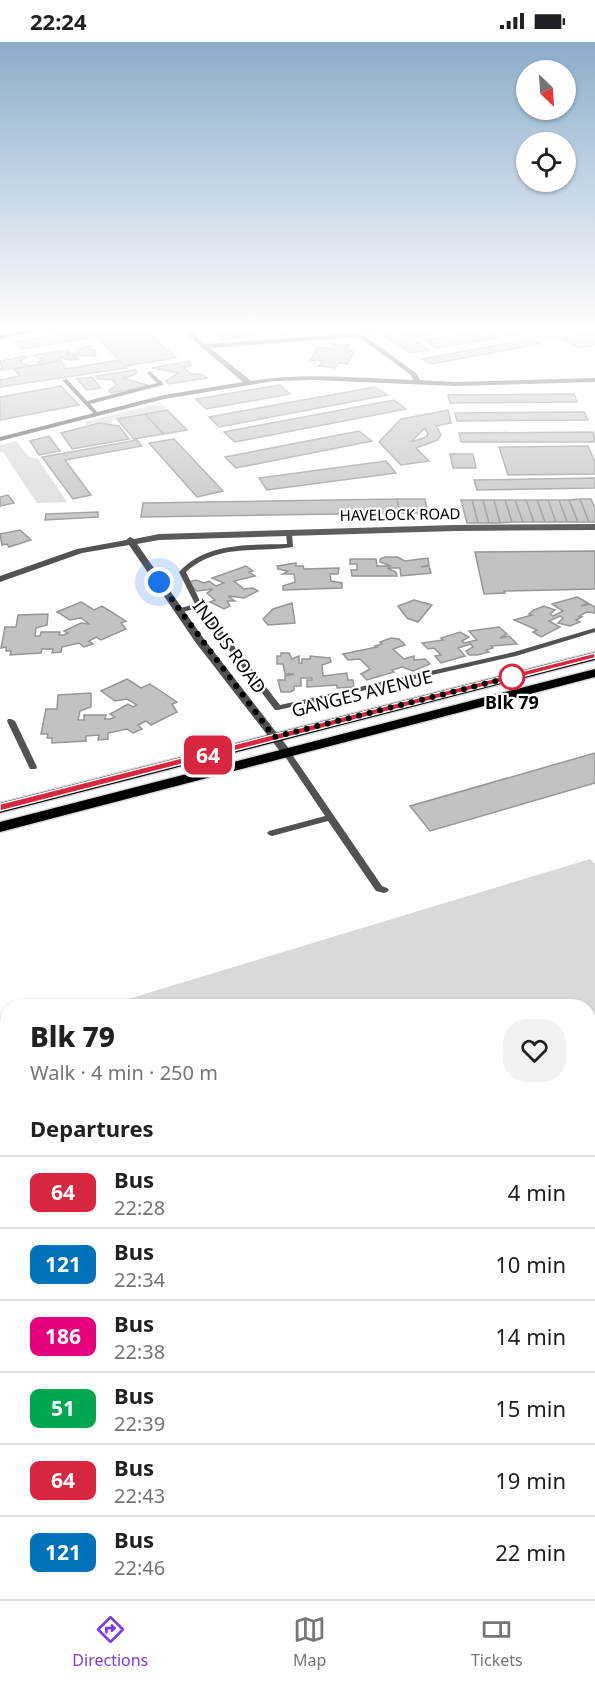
<!DOCTYPE html>
<html lang="en">
<head>
<meta charset="utf-8">
<style>
	:root { --surface:#fff; --page:#f2f2f2; --text:#202124; --muted:#757577; --line:#e0e0e0; --accent:#7c3aed }
	body { margin:0; font-family:"Noto Sans",sans-serif; background:var(--page); color:var(--text); height:100vh; display:flex; flex-direction:column; font-size:22px; white-space:nowrap }
	* { box-sizing:border-box; margin:0 }
	p { font-size:20px; color:var(--muted) }
	.icon { flex:none; width:33px; height:33px; fill:none; stroke:currentColor; stroke-width:2; stroke-linecap:round; stroke-linejoin:round }
	.map { position:relative; flex:1; overflow:hidden }
	.details { position:absolute; left:0px; top:957px; width:596px; height:600px; display:flex; flex-direction:column; background:var(--surface); border-radius:24px 24px 0 0; box-shadow:0 2px 4px #0004 }
	.details>* { flex:none }
	.badge { padding:0 12px; border-radius:9px; font-size:21px; line-height:39px }
	.needle { width:39px; rotate:155deg }
	.buttons { position:absolute; left:516px; top:18px; display:grid; gap:12px }
	.buttons a { display:grid; place-items:center; width:60px; height:60px; border-radius:50%; background:var(--surface); box-shadow:0 2px 4px #0004; font-size:30px }
	.you { position:absolute; width:30px; height:30px; margin:-15px; border:4px solid #fff; border-radius:50%; background:#1a73e8; box-shadow:0 0 0 9px #1a73e833 }
	.map>.badge { position:absolute; translate:-50% -50%; box-shadow:0 0 0 3px #fff }
	h2 { padding:0 30px; font-size:22px; line-height:54px }
	.round { display:grid; place-items:center; flex:none; width:63px; height:63px; border-radius:24px; background:var(--page) }
	.head { display:flex; align-items:center; justify-content:space-between; height:102px; padding:0 30px }
	h1 { font-size:28px; font-weight:800; line-height:45px }
	ul { padding:0; list-style:none }
	li { display:flex; align-items:center; gap:18px; height:72px; padding:0 30px; border-top:2px solid var(--line) }
	li div { flex:1 }
	li b { display:block; font-size:22px }
	li em { font-style:normal }
	li .badge { min-width:66px; font-weight:700; text-align:center }
	.status { display:flex; justify-content:space-between; align-items:center; height:42px; padding:0 30px; background:var(--surface); direction:ltr }
	.status svg { height:16px; fill:currentColor }
	.tab-bar { display:flex; justify-content:space-around; align-items:center; height:84px; border-top:2px solid var(--line); background:var(--surface); font-size:16px; color:var(--muted) }
	.tab-bar a { display:grid; justify-items:center; gap:3px }
	.tab-bar .on { color:var(--accent) }
	.map>svg:first-child { display:block }
	.green { fill:#d9d9d9 }
	.water { fill:#a0a0a0 }
	.building { fill:#c2c2c2; stroke:#969696; stroke-width:1.5; fill-rule:evenodd }
	.lines { fill:none; stroke-linecap:round; stroke-linejoin:round }
	.primary-casing { stroke:#dbdbdb; stroke-width:3 }
	.lane { fill:#525252; fill-rule:evenodd }
	.street { fill:#525252; fill-rule:evenodd }
	.secondary { fill:#1f1f1f; fill-rule:evenodd }
	.primary { fill:#000; fill-rule:evenodd }
	.line { fill:#d7263d; stroke:#fff; stroke-width:1.5 }
	.walk { stroke:#000; stroke-width:6; stroke-dasharray:0 10.8 }
	.stop-dot { fill:#fff; stroke:#d7263d; stroke-width:3 }
	.labels { text-anchor:middle; stroke-width:4.5; stroke-linejoin:round; paint-order:stroke }
	.far-street-label { font-size:15px; fill:#000; stroke:#fff }
	.street-label { font-size:18px; fill:#000; stroke:#fff }
	.stop-label { font-size:18px; font-weight:bold; fill:#000; stroke:#fff }
</style>
</head>
<body>
<div class="status"><b>22:24</b><svg viewBox="0 0 49 12"><path d="M0 12V9h3v3zM5 12V6h3v6zM10 12V3h3v9zM15 12V0h3v12zM26 1h20v11H26zM47 4h2v5h-2z"/></svg></div>
<div class="map">
<svg width="595" height="1557" viewBox="0 0 595 1557">
	<rect width="100%" height="100%" fill="#fff"/>
	<path class="green" d="M521,286H595V290L543,299Z
		M160,361L166,367L115,377L111,382L99,380L87,383L85,380Z
		M16,399L29,415L38,417L67,460L37,461L3,410H0V403Z
		M590,817L595,822V1068L588,1070V964H105Z
		M7,994L8,1152L0,1154V996Z"/>
	<path class="water" d="M595,1096V1170L588,1171V1097Z
		M7,1179V1271L0,1273V1181Z"/>
	<path class="building" d="M93,286H149L22,307L15,300Z
		M207,286H295L291,287L294,292L276,293L272,288H266L255,289L258,294L220,297Z
		M411,286H464L411,296L429,308L410,311L381,291Z
		M495,286H521L528,290L507,294Z
		M145,287L176,316L125,324L96,295Z
		M487,288L499,295L436,306L425,298Z
		M595,291V303L579,306L562,297Z
		M531,297L540,302L431,322L422,317Z
		M334,302L349,303L346,308L355,309L347,322L338,321L335,326L319,324L323,319L310,318L318,305L331,307Z
		M89,304L93,308H88H95L96,314L72,313L78,317L68,318L60,315L58,319L40,323L38,320L44,318L33,313L68,308L70,310L65,313L76,311L77,307Z
		M25,314L27,316L20,319L23,322L33,324L0,328L2,325L0,319Z
		M61,318L65,327L119,318L127,326L0,345V338L20,334L14,327Z
		M189,319L191,323L184,326L191,332H201L207,336L168,342L166,339L178,331L152,326Z
		M135,328L137,330L134,333L123,336L150,344L111,351L109,348L117,343L112,338L98,337L96,334Z
		M92,335L101,346L87,348L77,337Z
		M280,343L290,352L206,367L196,357Z
		M61,344L79,363L0,378V355Z
		M375,345L387,353L219,385L209,375Z
		M574,352L577,360L450,361L448,353Z
		M394,358L406,367L235,400L224,390Z
		M167,368L187,388L164,392L145,372Z
		M448,368L451,381L436,384L441,393L438,398L416,406L429,419L401,423L379,400L401,377ZM425,386L428,392L426,395L411,400Z
		M584,370L588,378L457,379L455,371Z
		M145,372L163,392L134,397L117,377Z
		M99,381L119,384L129,397L72,407L61,391Z
		M359,389L372,399L236,426L225,415Z
		M593,390L595,400H461L459,391Z
		M49,394L60,409L39,413L30,399Z
		M174,397L223,449L197,455L149,401Z
		M137,398L142,404L65,418L91,453L73,457L42,415Z
		M588,404L595,420V432L508,433L499,405Z
		M450,412H473L476,426H453Z
		M386,419L396,431L267,448L259,436Z
		M595,436V446L477,448L474,438Z
		M8,453L14,461L0,464V455Z
		M397,457L400,471L141,475L143,461Z
		M397,457H425L428,471H400Z
		M580,457L589,480H578L569,458Z
		M580,457H591L595,466V480H589Z
		M461,458H472L478,481H467Z
		M472,458H483L489,481H478Z
		M483,458H494L500,481H489Z
		M494,458H505L512,480L500,481Z
		M505,458H515L523,480H512Z
		M515,458H526L534,480H523Z
		M526,458H537L545,480H534Z
		M537,458H548L556,480H545Z
		M548,458H559L567,480H556Z
		M559,458H569L578,480H567Z
		M98,470V475L45,478L46,472Z
		M20,488L31,498L9,505L7,502L2,503L0,492Z
		M595,509V547L504,549L505,551L484,552L475,510Z
		M385,515H397L405,519L428,516L429,523L421,525L429,524L431,531L401,534L400,526H387L396,530L397,534H352L351,528H357V522H350V517H376L377,524H391L380,520V517Z
		M296,521V524H303L304,527L339,526L338,532H330L331,539L342,541V546L283,548V544L295,540L294,532H283L288,529L278,527L277,524Z
		M246,524L253,529L249,530L255,534L234,539L244,547L253,546L258,549L244,556L228,554L235,559H227L230,564L224,567L210,560L215,558L207,551L213,547L197,549L190,543L189,540L196,538L204,541L209,539L216,544L224,541L212,536Z
		M577,555L588,561L581,564L590,562L595,565V571L587,570L579,574L582,575L576,578L580,580L570,584L558,581L563,576L560,574L549,579L560,585L541,595L533,590L537,588L514,578L532,573L529,572L534,568L544,564L555,568L550,572L553,574L563,569L552,562Z
		M414,558L432,563L418,580L407,576L398,564Z
		M81,560L94,568L102,564L126,579L121,581L126,587L101,598L96,595L89,599L93,602L84,605L79,601L62,605L61,610L52,611L53,607H42L41,611L10,613L11,609H6V605L1,606L5,585H16L18,573L48,572L47,583L36,586L35,594H40L41,590H60L59,593H64L68,591L64,589L81,581L89,582L81,576L70,578L57,570Z
		M292,561L295,581L268,583L263,577L273,567Z
		M499,585L507,592L500,596L509,594L517,602L491,604L493,606L486,608L489,610L477,613H469L466,609L473,605L471,602L458,606L465,614L441,621L435,614L441,613L434,606L428,607L422,601L443,598L441,596L460,590L469,595L462,599L464,601L477,598L469,589Z
		M391,596L399,597L405,603L393,607L404,617L414,614V618L425,617L430,622L413,629L402,625L392,628L394,630L367,638L361,632L370,627L360,617L348,618L343,612L377,605L375,604L382,602L380,600Z
		M281,611H289L292,617L299,614V621H302V617H310V614L330,616L331,620L322,623L323,634L347,631L348,638H353L354,645L337,646V643L307,645V638H312V636H301V644H294V648L290,650H281L278,638H285V634L294,632H285L283,622H277V614H281Z
		M127,637L141,646L150,642L177,660L172,662L177,670L151,683L146,679L138,683L142,687L133,691L127,687L108,691V697L98,698L99,693L86,694V699L52,701V696H47L48,692H41L46,667H57L58,653L91,651V665L80,669L78,678H84V673H106L105,677H110L115,675L110,672L128,662L133,665L137,663L127,657L115,659L101,649Z
		M595,711V741L430,789L410,764Z
		M588,1225L595,1232V1333L588,1338Z
		M8,1296V1413L0,1424V1300Z
		M595,1514V1557H536L546,1550H588V1519Z
		M21,1550H70L57,1557H24Z
		M70,1550H104L107,1557H57Z"/>
	<g class="lines">
		<g class="primary-casing">
			<path id="primary" d="M595,610V618L0,771V761Z
				M595,627V635L0,790V780Z"/>
		</g>
		<path class="lane" d="M387,286H399L360,294L358,293Z
			M150,329L163,341V343L90,362L99,372L96,374L62,338L67,337L87,359L157,341L147,331Z
			M289,489L292,491L293,505C254,511 218,501 186,530L202,563L280,663L514,610L595,586V590L516,614L278,668H275L197,566L180,571H177V567L195,562L179,530C206,500 250,503 287,502L286,491Z
			M8,677H11L15,679L37,725L36,727H30L29,725L7,679Z
			M286,707L289,708L382,844L387,846L389,848L387,850L384,851L376,849L328,779L272,794L269,793L267,791L269,789L325,774L282,710Z"/>
		<path class="street" d="M179,286H187L205,302L360,291L416,331L420,338L455,340L595,336V340L455,344L314,338L274,339L164,357L0,399V395L164,353L243,340ZM359,295L411,333L413,338C359,336 304,330 251,339L210,306Z
			M595,482V488L455,489L159,498L137,502L204,597L290,708L292,710L290,712H282L196,601L129,503L82,511L0,540V534L77,507L126,498L130,495L134,497L159,492L455,483Z
			M588,1358L595,1361V1385L588,1382Z
			M595,1389V1409L588,1411V1391Z
			M8,1469V1495L0,1499V1473Z
			M346,1550H374L371,1557H343Z"/>
		<path class="secondary" d="M37,286H54L0,297V293Z"/>
		<use href="#primary" class="primary"/>
	</g>
	<linearGradient id="sky" x2="0" y2="1"><stop stop-color="#8baccb"/><stop offset="0.57" stop-color="#fff"/><stop offset="1" stop-color="#fff" stop-opacity="0"/></linearGradient>
	<rect width="595" height="504" fill="url(#sky)"/>
	<path class="line" d="M595,611V616L0,769V762Z"/>
	<g class="lines">
		<path class="walk" d="M159,540L274,695L512,635"/>
	</g>
	<circle class="stop-dot" cx="512" cy="635" r="12"/>
	<g class="labels">
		<g class="far-street-label">
			<text transform="translate(400 473) rotate(-1)" y="5">HAVELOCK ROAD</text>
		</g>
		<g class="street-label">
			<text transform="translate(229 605) rotate(54)" y="6">INDUS ROAD</text>
			<text transform="translate(362 652) rotate(-14)" y="6">GANGES AVENUE</text>
		</g>
		<g class="stop-label">
			<text x="512" y="667">Blk 79</text>
		</g>
	</g>
</svg>
<div class="buttons">
<a><svg class="needle" viewBox="-14 -14 28 28"><path d="M0-13l5 13h-10z" fill="#e53935"/><path d="M0 13l5-13h-10z" fill="#757577"/></svg></a>
<a><svg class="icon" aria-label="locate" viewBox="0 0 24 24"><circle cx="12" cy="12" r="6"/><path d="M12 2v4M12 18v4M2 12h4M18 12h4"/></svg></a>
</div>
<div class="you" style="left:159px;top:540px"></div>
<b class="badge" style="left:208px;top:713px;background:#d7263d;color:#fff">64</b>
<section class="details">
<div class="head"><div><h1>Blk 79</h1><p>Walk · 4 min · 250 m</p></div><a class="round"><svg class="icon" aria-label="heart" viewBox="0 0 24 24"><path d="M12 20l-8-8c-3-5 5-10 8-4 3-6 11-1 8 4z"/></svg></a></div>
<h2>Departures</h2>
<ul>
<li><span class="badge" style="background:#d7263d;color:#fff">64</span><div><b>Bus</b><p>22:28</p></div><em>4 min</em></li>
<li><span class="badge" style="background:#0072bc;color:#fff">121</span><div><b>Bus</b><p>22:34</p></div><em>10 min</em></li>
<li><span class="badge" style="background:#e6007e;color:#fff">186</span><div><b>Bus</b><p>22:38</p></div><em>14 min</em></li>
<li><span class="badge" style="background:#00a651;color:#fff">51</span><div><b>Bus</b><p>22:39</p></div><em>15 min</em></li>
<li><span class="badge" style="background:#d7263d;color:#fff">64</span><div><b>Bus</b><p>22:43</p></div><em>19 min</em></li>
<li><span class="badge" style="background:#0072bc;color:#fff">121</span><div><b>Bus</b><p>22:46</p></div><em>22 min</em></li>
</ul>
</section>
</div>
<nav class="tab-bar">
<a class="on"><svg class="icon" aria-label="directions" viewBox="0 0 24 24"><path d="M12 3l9 9-9 9-9-9zM9 14v-3h6M13 9l2 2-2 2"/></svg>Directions</a>
<a><svg class="icon" aria-label="map" viewBox="0 0 24 24"><path d="M3 6l6-2 6 2 6-2v14l-6 2-6-2-6 2zM9 4v14M15 6v14"/></svg>Map</a>
<a><svg class="icon" aria-label="tickets" viewBox="0 0 24 24"><path d="M3 7h18v10H3zM15 7v10"/></svg>Tickets</a>
</nav>
</body>
</html>
